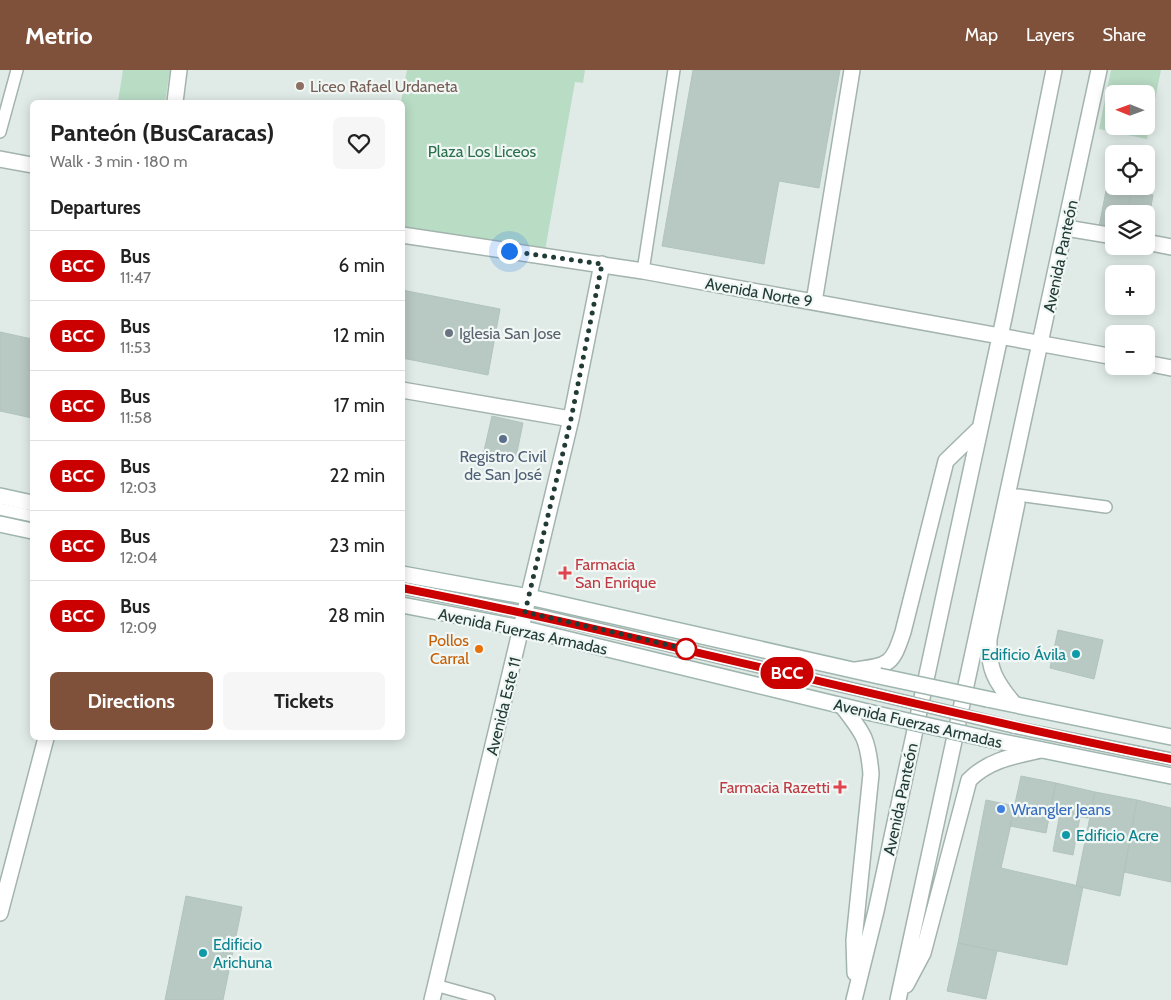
<!DOCTYPE html>
<html lang="en">
<head>
<meta charset="utf-8">
<style>
	:root { --surface:#fff; --page:#f6f6f6; --text:#222; --muted:#767676; --line:#e0e0e0; --accent:#7f513a }
	body { margin:0; font-family:Cabin,sans-serif; background:var(--page); color:var(--text); height:100vh; display:flex; flex-direction:column; font-size:19px; white-space:nowrap }
	* { box-sizing:border-box; margin:0 }
	p { font-size:16px; color:var(--muted) }
	.icon { flex:none; width:28px; height:28px; fill:none; stroke:currentColor; stroke-width:2; stroke-linecap:round; stroke-linejoin:round }
	.map { position:relative; flex:1; overflow:hidden }
	.side { position:absolute; left:30px; top:30px; width:375px; height:640px; display:flex; flex-direction:column; background:var(--surface); border-radius:8px; box-shadow:0 2px 12px #0003 }
	.side>* { flex:none }
	.badge { padding:0 10px; border-radius:16px; font-size:18px; line-height:32px }
	.needle { width:32px; rotate:271deg }
	.controls { position:absolute; left:1105px; top:15px; display:grid; gap:10px }
	.controls a { display:grid; place-items:center; width:50px; height:50px; border-radius:8px; background:var(--surface); box-shadow:0 2px 12px #0003; font-size:25px }
	.you { position:absolute; width:25px; height:25px; margin:-12px; border:4px solid #fff; border-radius:50%; background:#1a73e8; box-shadow:0 0 0 8px #1a73e833 }
	.map>.badge { position:absolute; translate:-50% -50%; box-shadow:0 0 0 2px #fff }
	h2 { padding:0 20px; font-size:19px; line-height:45px }
	.round { display:grid; place-items:center; flex:none; width:52px; height:52px; border-radius:8px; background:var(--page) }
	.overview { display:flex; align-items:center; justify-content:space-between; height:85px; padding:0 20px }
	h1 { font-size:24px; font-weight:700; line-height:38px }
	.primary-button { display:flex; gap:10px; margin-top:auto; padding:10px 20px }
	.primary-button a { flex:1; height:58px; border-radius:8px; background:var(--accent); color:#fff; font-size:20px; font-weight:700; line-height:58px; text-align:center }
	.primary-button a+a { background:var(--page); color:var(--text) }
	ul { padding:0; list-style:none }
	li { display:flex; align-items:center; gap:15px; height:70px; padding:0 20px; border-top:1px solid var(--line) }
	li div { flex:1 }
	li b { display:block; font-size:19px }
	li em { font-style:normal }
	li .badge { min-width:55px; font-weight:700; text-align:center }
	header { display:flex; align-items:center; gap:30px; box-sizing:border-box; height:70px; padding:0 25px; background:var(--accent); color:#fff }
	header strong { font-size:24px }
	nav { display:flex; gap:28px; margin-inline-start:auto; font-size:18px }
	.map>svg:first-child { display:block }
	.green { fill:#b9dcc5; fill-rule:evenodd }
	.building { fill:#b8c8c3; stroke:#b2c4be }
	.lines { fill:none; stroke-linecap:round; stroke-linejoin:round }
	.service-casing { stroke:#a3b3ae; stroke-width:14 }
	.minor-casing { stroke:#a3b3ae; stroke-width:18 }
	.secondary-casing { stroke:#9fb6b0; stroke-width:18 }
	.service { stroke:#fff; stroke-width:11 }
	.minor { stroke:#fff; stroke-width:15 }
	.secondary { stroke:#fff; stroke-width:15 }
	.service-bridge-casing { stroke:#a3b3ae; stroke-width:14; stroke-linecap:butt }
	.secondary-bridge-casing { stroke:#9fb6b0; stroke-width:18; stroke-linecap:butt }
	.service-bridge { stroke:#fff; stroke-width:11 }
	.secondary-bridge { stroke:#fff; stroke-width:15 }
	.line-casing { stroke:#fff; stroke-width:11 }
	.line { stroke:#cb0000; stroke-width:8 }
	.walk { stroke:#213b36; stroke-width:5; stroke-dasharray:0 9 }
	.education-dot { fill:#8d6e63; stroke:#f0f7f4; stroke-width:2 }
	.worship-dot { fill:#6b7280; stroke:#f0f7f4; stroke-width:2 }
	.service-dot { fill:#5c6f8a; stroke:#f0f7f4; stroke-width:2 }
	.health-dot { fill:#e0444e; stroke:#f0f7f4; stroke-width:2 }
	.food-dot { fill:#e8710a; stroke:#f0f7f4; stroke-width:2 }
	.stop-dot { fill:#fff; stroke:#cb0000; stroke-width:2.5 }
	.culture-dot { fill:#0f9aa8; stroke:#f0f7f4; stroke-width:2 }
	.shop-dot { fill:#3f7fe0; stroke:#f0f7f4; stroke-width:2 }
	.labels { text-anchor:middle; stroke-width:4.5; stroke-linejoin:round; paint-order:stroke }
	.education-label { font-size:16px; fill:#785e54; stroke:#f0f7f4; text-anchor:start }
	.park-label { font-size:16px; fill:#2b714d; stroke:#f0f7f4 }
	.street-label { font-size:16px; fill:#213b36; stroke:#f0f7f4 }
	.worship-label { font-size:16px; fill:#5b616d; stroke:#f0f7f4; text-anchor:start }
	.service-label { font-size:16px; fill:#4e5e75; stroke:#f0f7f4 }
	.health-label { font-size:16px; fill:#be3a42; stroke:#f0f7f4; text-anchor:start }
	.food-label { font-size:16px; fill:#c56008; stroke:#f0f7f4; text-anchor:end }
	.culture-label { font-size:16px; fill:#0d838f; stroke:#f0f7f4; text-anchor:start }
	.shop-label { font-size:16px; fill:#366cbe; stroke:#f0f7f4; text-anchor:start }
</style>
</head>
<body>
<header>
<strong>Metrio</strong>
<nav><a>Map</a><a>Layers</a><a>Share</a></nav>
</header>
<div class="map">
<svg width="1171" height="930" viewBox="0 0 1171 930">
	<rect width="100%" height="100%" fill="#e0ebe7"/>
	<path class="green" d="M123,0H170L165,32H118Z
		M407,0H585L583,13L575,12L544,186L403,165L401,32Z
		M1111,0H1161L1147,69L1099,59ZM1114,24H1146V56H1114Z"/>
	<path class="building" d="M693,0H840L819,118L779,111L764,194L662,176Z
		M1111,95H1114V116H1132L1127,144H1114V160L1099,157Z
		M1132,121L1153,125L1146,164V144H1127Z
		M402,220L500,239L488,305L402,288Z
		M0,262L32,269V348L0,341Z
		M492,346L523,353L515,392L483,385Z
		M1058,560L1103,570L1094,609L1050,598Z
		M1021,706L1056,713L1046,763L1010,756Z
		M1056,713L1095,722L1088,748L1080,747L1073,785L1053,781L1060,743L1050,741Z
		M1095,722L1137,730L1120,826L1076,816Z
		M986,730L1015,736L1001,798L1083,817L1067,895L958,873Z
		M1137,730L1171,738V812L1124,802Z
		M186,826L242,837L223,930H165Z
		M958,873L997,881L986,929L947,921Z"/>
	<g class="lines">
		<g class="service-casing">
			<path id="service" d="M0,62L17,0
				M643,201L674,0
				M1018,425L1106,437
				M0,439L32,446
				M402,518L547,547L875,624
				M1013,657L1171,689
				M435,915L489,930"/>
		</g>
		<g class="minor-casing">
			<path id="minor" d="M175,32L179,0
				M0,89L32,95
				M1066,158L1114,166
				M402,165L643,201L1114,287
				M1146,172L1171,177
				M814,232L852,0
				M1146,293L1171,298
				M402,320L571,349
				M855,600C890,595 892,595 903,562L946,391L979,359
				M1014,634C995,611 988,599 989,569L1017,433
				M843,637C864,664 868,669 871,704L854,870L855,903
				M0,843L46,668
				M906,915L923,883L969,710C989,690 1014,686 1041,680
				M432,930L571,349L602,194
				M854,930L876,841L1004,248L1054,0
				M898,930L1099,0"/>
		</g>
		<g class="secondary-casing">
			<path id="secondary" d="M0,426L32,433
				M0,454L32,461
				M402,504L529,527L879,606
				M402,535L521,558L872,643
				M987,629L1171,667
				M983,668L1171,706"/>
		</g>
		<use href="#service" class="service"/>
		<use href="#minor" class="minor"/>
		<use href="#secondary" class="secondary"/>
		<g class="service-bridge-casing">
			<path id="service-bridge" d="M875,624L1013,657"/>
		</g>
		<g class="secondary-bridge-casing">
			<path id="secondary-bridge" d="M879,606L987,629
				M872,643L983,668"/>
		</g>
		<use href="#service-bridge" class="service-bridge"/>
		<use href="#secondary-bridge" class="secondary-bridge"/>
	</g>
	<g class="lines">
		<g class="line-casing">
			<path id="line" d="M402,518C660,569 914,638 1171,689"/>
		</g>
		<use href="#line" class="line"/>
		<path class="walk" d="M509,181L602,194L571,349L525,542L686,579"/>
	</g>
	<circle class="education-dot" cx="300" cy="16" r="5"/>
	<circle class="worship-dot" cx="449" cy="263" r="5"/>
	<circle class="service-dot" cx="503" cy="369" r="5"/>
	<g class="health-dot">
		<path d="M562.5 495.5h5v5h5v5h-5v5h-5v-5h-5v-5h5z"/>
		<path d="M837.5 709.5h5v5h5v5h-5v5h-5v-5h-5v-5h5z"/>
	</g>
	<circle class="food-dot" cx="479" cy="579" r="5"/>
	<circle class="stop-dot" cx="686" cy="579" r="10"/>
	<g class="culture-dot">
		<circle cx="1076" cy="584" r="5"/>
		<circle cx="1066" cy="765" r="5"/>
		<circle cx="203" cy="883" r="5"/>
	</g>
	<circle class="shop-dot" cx="1001" cy="739" r="5"/>
	<g class="labels">
		<g class="education-label">
			<text x="310" y="22">Liceo Rafael Urdaneta</text>
		</g>
		<g class="park-label">
			<text x="482" y="87">Plaza Los Liceos</text>
		</g>
		<g class="street-label">
			<text transform="translate(1060 186) rotate(-78)" y="6">Avenida Panteón</text>
			<text transform="translate(759 222) rotate(10)" y="6">Avenida Norte 9</text>
			<text transform="translate(523 561) rotate(12)" y="6">Avenida Fuerzas Armadas</text>
			<text transform="translate(503 636) rotate(-76)" y="6">Avenida Este 11</text>
			<text transform="translate(918 653) rotate(13)" y="6">Avenida Fuerzas Armadas</text>
			<text transform="translate(900 729) rotate(-78)" y="6">Avenida Panteón</text>
		</g>
		<g class="worship-label">
			<text x="459" y="269">Iglesia San Jose</text>
		</g>
		<g class="service-label">
			<text x="503" y="392">Registro Civil<tspan x="503" dy="18">de San José</tspan></text>
		</g>
		<g class="health-label">
			<text x="575" y="500">Farmacia<tspan x="575" dy="18">San Enrique</tspan></text>
			<text x="830" y="723" text-anchor="end">Farmacia Razetti</text>
		</g>
		<g class="food-label">
			<text x="469" y="576">Pollos<tspan x="469" dy="18">Carral</tspan></text>
		</g>
		<g class="culture-label">
			<text x="1066" y="590" text-anchor="end">Edificio Ávila</text>
			<text x="1076" y="771">Edificio Acre</text>
			<text x="213" y="880">Edificio<tspan x="213" dy="18">Arichuna</tspan></text>
		</g>
		<g class="shop-label">
			<text x="1011" y="745">Wrangler Jeans</text>
		</g>
	</g>
</svg>
<div class="controls">
<a><svg class="needle" viewBox="-14 -14 28 28"><path d="M0-13l5 13h-10z" fill="#e53935"/><path d="M0 13l5-13h-10z" fill="#767676"/></svg></a>
<a><svg class="icon" aria-label="locate" viewBox="0 0 24 24"><circle cx="12" cy="12" r="6"/><path d="M12 2v4M12 18v4M2 12h4M18 12h4"/></svg></a>
<a><svg class="icon" aria-label="layers" viewBox="0 0 24 24"><path d="M12 4l9 5-9 5-9-5zM3 14l9 5 9-5"/></svg></a>
<a>+</a>
<a>−</a>
</div>
<div class="you" style="left:509px;top:181px"></div>
<b class="badge" style="left:787px;top:603px;background:#cb0000;color:#fff">BCC</b>
<section class="side">
<div class="overview"><div><h1>Panteón (BusCaracas)</h1><p>Walk · 3 min · 180 m</p></div><a class="round"><svg class="icon" aria-label="heart" viewBox="0 0 24 24"><path d="M12 20l-8-8c-3-5 5-10 8-4 3-6 11-1 8 4z"/></svg></a></div>
<h2>Departures</h2>
<ul>
<li><span class="badge" style="background:#cb0000;color:#fff">BCC</span><div><b>Bus</b><p>11:47</p></div><em>6 min</em></li>
<li><span class="badge" style="background:#cb0000;color:#fff">BCC</span><div><b>Bus</b><p>11:53</p></div><em>12 min</em></li>
<li><span class="badge" style="background:#cb0000;color:#fff">BCC</span><div><b>Bus</b><p>11:58</p></div><em>17 min</em></li>
<li><span class="badge" style="background:#cb0000;color:#fff">BCC</span><div><b>Bus</b><p>12:03</p></div><em>22 min</em></li>
<li><span class="badge" style="background:#cb0000;color:#fff">BCC</span><div><b>Bus</b><p>12:04</p></div><em>23 min</em></li>
<li><span class="badge" style="background:#cb0000;color:#fff">BCC</span><div><b>Bus</b><p>12:09</p></div><em>28 min</em></li>
</ul>
<div class="primary-button"><a>Directions</a><a>Tickets</a></div>
</section>
</div>
</body>
</html>
